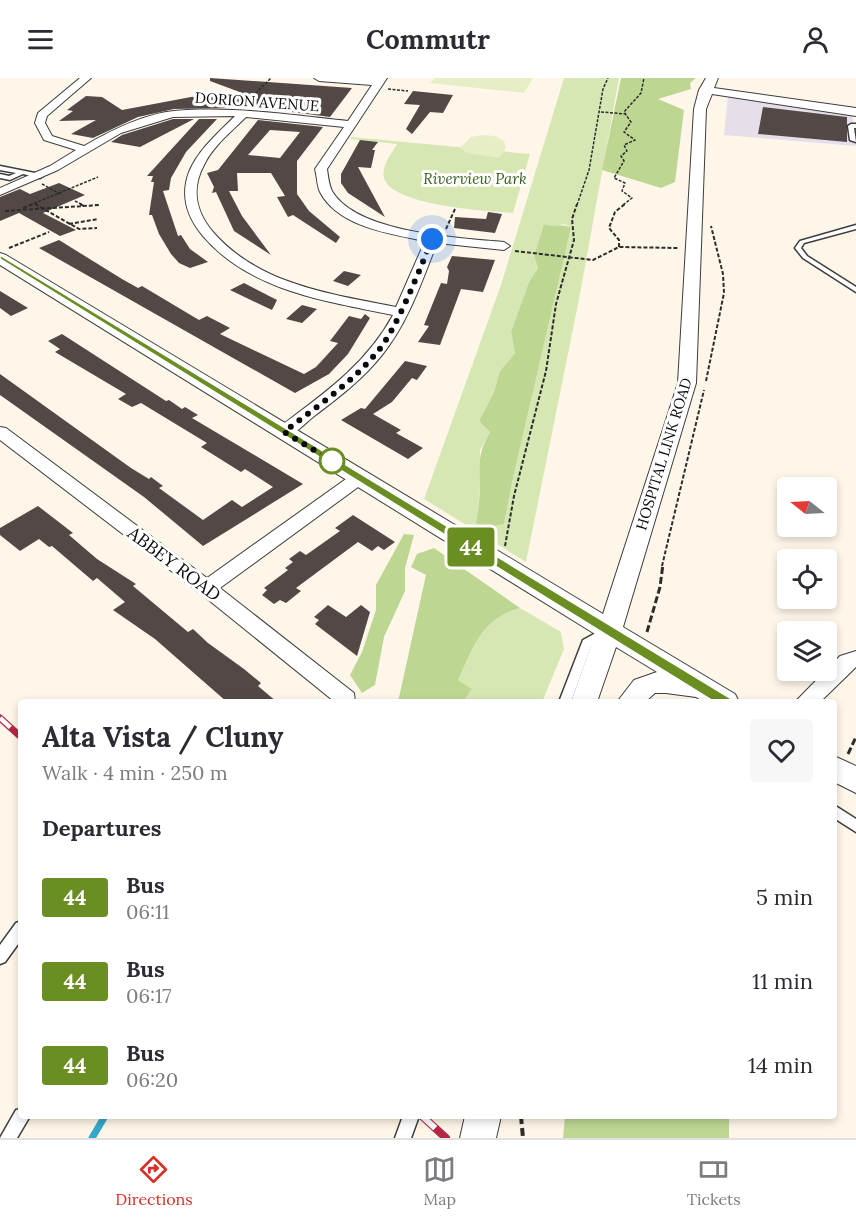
<!DOCTYPE html>
<html lang="en">
<head>
<meta charset="utf-8">
<style>
	:root { --surface:#fff; --page:#f7f7f7; --text:#2b2b33; --muted:#7c7c81; --line:#e1e1e2; --accent:#d93025 }
	body { margin:0; font-family:Lora,serif; background:var(--page); color:var(--text); height:100vh; display:flex; flex-direction:column; font-size:22px; white-space:nowrap }
	* { box-sizing:border-box; margin:0 }
	p { font-size:20px; color:var(--muted) }
	.icon { flex:none; width:33px; height:33px; fill:none; stroke:currentColor; stroke-width:2; stroke-linecap:round; stroke-linejoin:round }
	.map { position:relative; flex:1; overflow:hidden }
	.sheet { position:absolute; left:18px; top:621px; width:819px; height:420px; display:flex; flex-direction:column; background:var(--surface); border-radius:6px; box-shadow:0 3px 9px #0003 }
	.sheet>* { flex:none }
	.badge { padding:0 12px; border-radius:4px; font-size:21px; line-height:39px }
	.needle { width:39px; rotate:288deg }
	.fabs { position:absolute; left:777px; top:399px; display:grid; gap:12px }
	.fabs a { display:grid; place-items:center; width:60px; height:60px; border-radius:6px; background:var(--surface); box-shadow:0 3px 9px #0003; font-size:30px }
	.you { position:absolute; width:30px; height:30px; margin:-15px; border:4px solid #fff; border-radius:50%; background:#1a73e8; box-shadow:0 0 0 9px #1a73e833 }
	.map>.badge { position:absolute; translate:-50% -50%; box-shadow:0 0 0 3px #fff }
	h2 { padding:0 24px; font-size:22px; line-height:54px }
	.round { display:grid; place-items:center; flex:none; width:63px; height:63px; border-radius:6px; background:var(--page) }
	.summary { display:flex; align-items:center; justify-content:space-between; height:102px; padding:0 24px }
	h1 { font-size:28px; font-weight:800; line-height:45px }
	ul { padding:0; list-style:none }
	li { display:flex; align-items:center; gap:18px; height:84px; padding:0 24px }
	li div { flex:1 }
	li b { display:block; font-size:22px }
	li em { font-style:normal }
	li .badge { min-width:66px; font-weight:700; text-align:center }
	header { display:flex; justify-content:space-between; align-items:center; height:78px; padding:0 24px; background:var(--surface); font-size:27px; font-weight:800 }
	.tab-bar { display:flex; justify-content:space-around; align-items:center; height:84px; border-top:2px solid var(--line); background:var(--surface); font-size:16px; color:var(--muted) }
	.tab-bar a { display:grid; justify-items:center; gap:3px }
	.tab-bar .current { color:var(--accent) }
	.map>svg:first-child { display:block }
	.industrial { fill:#e6dee9 }
	.green { fill:#d7e7b4; fill-rule:evenodd }
	.forest { fill:#bdd793 }
	.pitch { fill:#e7eec5 }
	.lines { fill:none; stroke-linecap:round; stroke-linejoin:round }
	.stream { stroke:#37a7c9; stroke-width:7 }
	.building { fill:#524947; fill-rule:evenodd }
	.service-casing { stroke:#3d3d3d; stroke-width:3 }
	.minor-casing { stroke:#3d3d3d; stroke-width:2 }
	.tertiary-casing { stroke:#3d3d3d; stroke-width:2 }
	.path-far3 { stroke:#2c2c2c; stroke-width:1.5; stroke-dasharray:3 1.5; stroke-linecap:butt }
	.path-far2 { stroke:#2c2c2c; stroke-width:2; stroke-dasharray:4 2; stroke-linecap:butt }
	.path-far1 { stroke:#2c2c2c; stroke-width:3; stroke-dasharray:7 3; stroke-linecap:butt }
	.path { stroke:#2c2c2c; stroke-width:4; stroke-dasharray:8 4; stroke-linecap:butt }
	.service { fill:#fff; fill-rule:evenodd }
	.minor { fill:#fff; fill-rule:evenodd }
	.tertiary { fill:#fff; fill-rule:evenodd }
	.rail-far1-casing { stroke:#b52746; stroke-width:7 }
	.rail-casing { stroke:#b52746; stroke-width:8 }
	.rail-far1 { stroke:#fff; stroke-width:4.5; stroke-dasharray:14; stroke-linecap:butt }
	.rail { stroke:#fff; stroke-width:6; stroke-dasharray:18; stroke-linecap:butt }
	.line { fill:#6b8e23; stroke:#fff; stroke-width:1.5 }
	.walk { stroke:#0a0a0a; stroke-width:6; stroke-dasharray:0 10.8 }
	.stop-dot { fill:#fff; stroke:#6b8e23; stroke-width:3 }
	.labels { text-anchor:middle; stroke-width:6; stroke-linejoin:round; paint-order:stroke }
	.far-street-label { font-size:15px; fill:#0a0a0a; stroke:#fff }
	.far-park-label { font-size:15px; font-style:italic; fill:#365f1d; stroke:#fff }
	.street-label { font-size:18px; fill:#0a0a0a; stroke:#fff }
</style>
</head>
<body>
<header><svg class="icon" aria-label="menu" viewBox="0 0 24 24"><path d="M4 6h16M4 12h16M4 18h16"/></svg>Commutr<svg class="icon" aria-label="person" viewBox="0 0 24 24"><circle cx="12" cy="8" r="4"/><path d="M4 21q1-7 8-7t8 7"/></svg></header>
<div class="map">
<svg width="856" height="1060" viewBox="0 0 856 1060">
	<rect width="100%" height="100%" fill="#fef6e8"/>
	<path class="industrial" d="M728,17L852,35L856,68L724,57Z"/>
	<path class="green" d="M564,0H619L580,216L526,484L424,421L501,207ZM544,146L552,149L564,146L571,150L513,400L504,446L480,451L476,447L480,410V372L490,354L479,343L494,314L500,293L515,275L511,254L529,204L538,190L534,178Z
		M351,59L530,76L513,135C488,133 392,128 384,100C381,88 392,75 397,66L350,61Z
		M520,530L561,554L564,571L542,624H463L472,611L458,602C474,568 481,541 520,530Z"/>
	<path class="forest" d="M621,0H696L690,5L691,11L658,21L684,32L675,104L661,110L602,92Z
		M544,146C554,150 562,145 571,150L513,400L504,446L480,451L476,447C477,435 480,421 480,409C480,384 477,377 490,354L479,343L494,314L500,293L515,275L511,254L529,204L538,190L534,178Z
		M404,456L414,457L405,490V513L384,559L375,607L362,615L350,597L362,574L376,532V507Z
		M434,470L520,530C481,541 474,568 458,602L472,611L463,624H398L426,497L411,489L417,476Z
		M565,1038H729V1060H563Z"/>
	<path class="pitch" d="M435,0H533L524,15L430,5Z
		M482,57L495,58L504,63L506,70L499,80L467,75L460,70L471,59Z"/>
	<g class="lines">
		<path class="stream" d="M92,1060L105,1038"/>
	</g>
	<path class="building" d="M210,0L352,10L330,39L230,26L227,30L174,31L138,39L93,60L71,56L96,42L59,43L73,33L67,32L86,18L102,19L122,32L191,19L245,16L210,3Z
		M413,13L453,17L443,35L430,34L412,56L406,51L420,27L404,26Z
		M763,29L847,39V64L758,56Z
		M173,41H194L140,69L111,64L122,57Z
		M199,41H217L186,74L171,100L169,112L163,113L178,158L181,157L190,171L208,184L190,190L179,185L171,176L159,156L152,137H149L154,104H151L153,98H147Z
		M258,42L323,49L297,83V116L309,133L340,159L336,165L293,137L288,139L277,119L285,118L271,95H237L238,113H229L242,138L271,177L234,153L216,114L212,115L214,109L207,95L218,92ZM270,52L300,54L280,80L248,77Z
		M360,62L378,64L372,72H375L371,90L358,89L385,139L348,115L341,105V96Z
		M59,105L85,117L43,135L76,152L60,158L19,135L0,143V119L20,111L30,116Z
		M488,134L502,136L495,155L454,150L455,139L486,141Z
		M59,162L122,201L138,210L142,208L199,242L207,238L230,250L220,256L304,296L316,289L338,265L330,263L349,238L361,241L365,236L370,240L348,276L329,296L295,315L39,170Z
		M452,178L495,182L483,214L461,211L440,267L418,264L429,248L424,247L441,205L447,206L449,193L447,189Z
		M344,193L361,197L348,208L333,203Z
		M244,205L277,222L272,232L230,212Z
		M0,213L28,230L11,238L0,230Z
		M302,227L317,231L302,245L286,241Z
		M62,256L166,323L169,322L182,331L185,329L198,337L192,340L303,406L203,468L144,419L0,317V296L131,390L149,401L151,399L163,408L159,410L203,442L232,422L242,429L273,409L245,391L241,394L201,369L207,365L141,325L132,329L118,321L126,316L55,274L60,271L48,263Z
		M405,283L427,288L417,302L412,300L392,324L373,336L401,352L396,355L423,370L408,381L341,342L361,330L365,331Z
		M38,428L73,455L69,457L97,481L136,506L133,508L188,554L193,551L208,565L244,591L261,605L258,608L277,624H227L155,561L113,532L125,524L97,500L93,503L52,468L49,469L39,461L20,473L0,457V450Z
		M353,437L395,464L384,472L378,468L372,473L358,464L296,510L301,513L286,525L280,522L274,526L262,517L267,512L264,510L288,492L285,490L293,484L289,481L300,473L306,477L340,453L335,450Z
		M328,527L346,539L361,527L370,534L357,578L315,546L319,542L314,539Z"/>
	<g class="lines">
		<g class="service-casing">
			<path id="service" d="M851,46H856V50H854L856,64L850,62L848,48Z
				M0,88L40,96L43,98L40,100L23,96L10,102L0,100V96L9,98L16,95L0,92Z
				M856,147V151L804,165L801,170L807,178L856,209V214L803,180L795,170L800,163Z
				M605,550L609,551L610,554L609,557L591,568L571,624H559L583,562Z
				M834,727L856,741V754L834,740Z
				M21,843V862L5,884L0,886V867L16,845Z
				M21,1031V1038H30L17,1060H0L16,1032Z
				M403,1038H419L411,1060H395Z"/>
		</g>
		<g class="minor-casing">
			<path id="minor" d="M80,0H91L47,38L45,45L52,58L84,68C110,53 143,36 174,33C232,28 291,37 348,43L372,7L319,3L314,0H387L327,91C328,98 329,107 332,113C356,155 460,160 504,164L510,168L504,172L437,165C422,203 408,245 382,277C363,301 338,320 313,339C303,347 292,361 278,358L276,354L278,350C322,317 366,287 393,237C325,223 250,213 203,158C187,139 180,118 189,94C198,72 218,55 235,38L173,39L121,55L58,92L0,117V110L50,88L76,72L44,62L35,45L38,35ZM246,39L344,49L315,91C317,98 317,108 320,114C338,149 391,156 425,163L396,229C332,216 259,207 213,154C196,134 191,111 204,87C213,68 231,54 246,39Z
				M0,349L6,350L207,500L353,396H365L368,400L365,404L220,510L354,615L355,624H335L200,515L0,362Z
				M856,573V589L820,624H795L840,578Z"/>
		</g>
		<g class="tertiary-casing">
			<path id="tertiary" d="M706,0H718L714,10L856,30V38L712,16L706,31L696,305L623,549L735,616L739,624H704L696,619L666,615H655L645,624H617L634,602L657,594L616,569L597,624H571L595,556L0,187V175L6,177L603,536L678,305L694,31L699,12Z
				M834,678L856,688V715L834,704Z
				M465,1038H501L496,1060H460Z"/>
		</g>
		<path class="path-far3" d="M388,11L408,13
			M246,25L271,0
			M601,34L626,36
			M42,106L62,117
			M75,123L83,127
			M34,125L38,127
			M30,127L98,99
			M95,127H99
			M577,127L589,92L603,11L608,0
			M623,127L632,120L622,113L625,105L614,100L624,83L621,78L627,73L624,67L635,62L624,54L631,44L624,34L641,15L644,0"/>
		<path class="path-far2" d="M35,126L79,151L97,150
			M80,126L84,128
			M23,130L33,126
			M5,133L99,127
			M69,146L98,141
			M446,151L455,131
			M619,169V162L609,150L615,134L625,126
			M9,170L49,154
			M515,173L593,182L619,169L678,170
			M706,303L724,215L723,196L711,148
			M505,468L514,418L546,293L556,226L574,162L572,141L577,126
			M662,488L704,312"/>
		<path class="path-far1" d="M647,554L660,509L663,486
			M848,676L856,659"/>
		<path class="path" d="M521,1038L523,1060"/>
		<use href="#service" class="service"/>
		<use href="#minor" class="minor"/>
		<use href="#tertiary" class="tertiary"/>
		<g class="rail-far1-casing">
			<path id="rail-far1" d="M0,640L21,659"/>
		</g>
		<g class="rail-casing">
			<path id="rail" d="M422,1038L446,1060"/>
		</g>
		<use href="#rail-far1" class="rail-far1"/>
		<use href="#rail" class="rail"/>
	</g>
	<path class="line" d="M0,177L730,620V628H721L0,181Z"/>
	<g class="lines">
		<path class="walk" d="M332,383L284,354C316,329 352,305 378,273C396,252 421,189 432,161"/>
	</g>
	<circle class="stop-dot" cx="332" cy="383" r="12"/>
	<g class="labels">
		<g class="far-street-label">
			<text transform="translate(257 24) rotate(4)" y="5">DORION AVENUE</text>
			<text transform="translate(664 376) rotate(-73)" y="5">HOSPITAL LINK ROAD</text>
		</g>
		<g class="far-park-label">
			<text x="475" y="106">Riverview Park</text>
		</g>
		<g class="street-label">
			<text transform="translate(174 486) rotate(37)" y="6">ABBEY ROAD</text>
		</g>
	</g>
</svg>
<div class="fabs">
<a><svg class="needle" viewBox="-14 -14 28 28"><path d="M0-13l5 13h-10z" fill="#e53935"/><path d="M0 13l5-13h-10z" fill="#7c7c81"/></svg></a>
<a><svg class="icon" aria-label="locate" viewBox="0 0 24 24"><circle cx="12" cy="12" r="6"/><path d="M12 2v4M12 18v4M2 12h4M18 12h4"/></svg></a>
<a><svg class="icon" aria-label="layers" viewBox="0 0 24 24"><path d="M12 4l9 5-9 5-9-5zM3 14l9 5 9-5"/></svg></a>
</div>
<div class="you" style="left:432px;top:161px"></div>
<b class="badge" style="left:471px;top:469px;background:#6b8e23;color:#fff">44</b>
<section class="sheet">
<div class="summary"><div><h1>Alta Vista / Cluny</h1><p>Walk · 4 min · 250 m</p></div><a class="round"><svg class="icon" aria-label="heart" viewBox="0 0 24 24"><path d="M12 20l-8-8c-3-5 5-10 8-4 3-6 11-1 8 4z"/></svg></a></div>
<h2>Departures</h2>
<ul>
<li><span class="badge" style="background:#6b8e23;color:#fff">44</span><div><b>Bus</b><p>06:11</p></div><em>5 min</em></li>
<li><span class="badge" style="background:#6b8e23;color:#fff">44</span><div><b>Bus</b><p>06:17</p></div><em>11 min</em></li>
<li><span class="badge" style="background:#6b8e23;color:#fff">44</span><div><b>Bus</b><p>06:20</p></div><em>14 min</em></li>
</ul>
</section>
</div>
<nav class="tab-bar">
<a class="current"><svg class="icon" aria-label="directions" viewBox="0 0 24 24"><path d="M12 3l9 9-9 9-9-9zM9 14v-3h6M13 9l2 2-2 2"/></svg>Directions</a>
<a><svg class="icon" aria-label="map" viewBox="0 0 24 24"><path d="M3 6l6-2 6 2 6-2v14l-6 2-6-2-6 2zM9 4v14M15 6v14"/></svg>Map</a>
<a><svg class="icon" aria-label="tickets" viewBox="0 0 24 24"><path d="M3 7h18v10H3zM15 7v10"/></svg>Tickets</a>
</nav>
</body>
</html>
